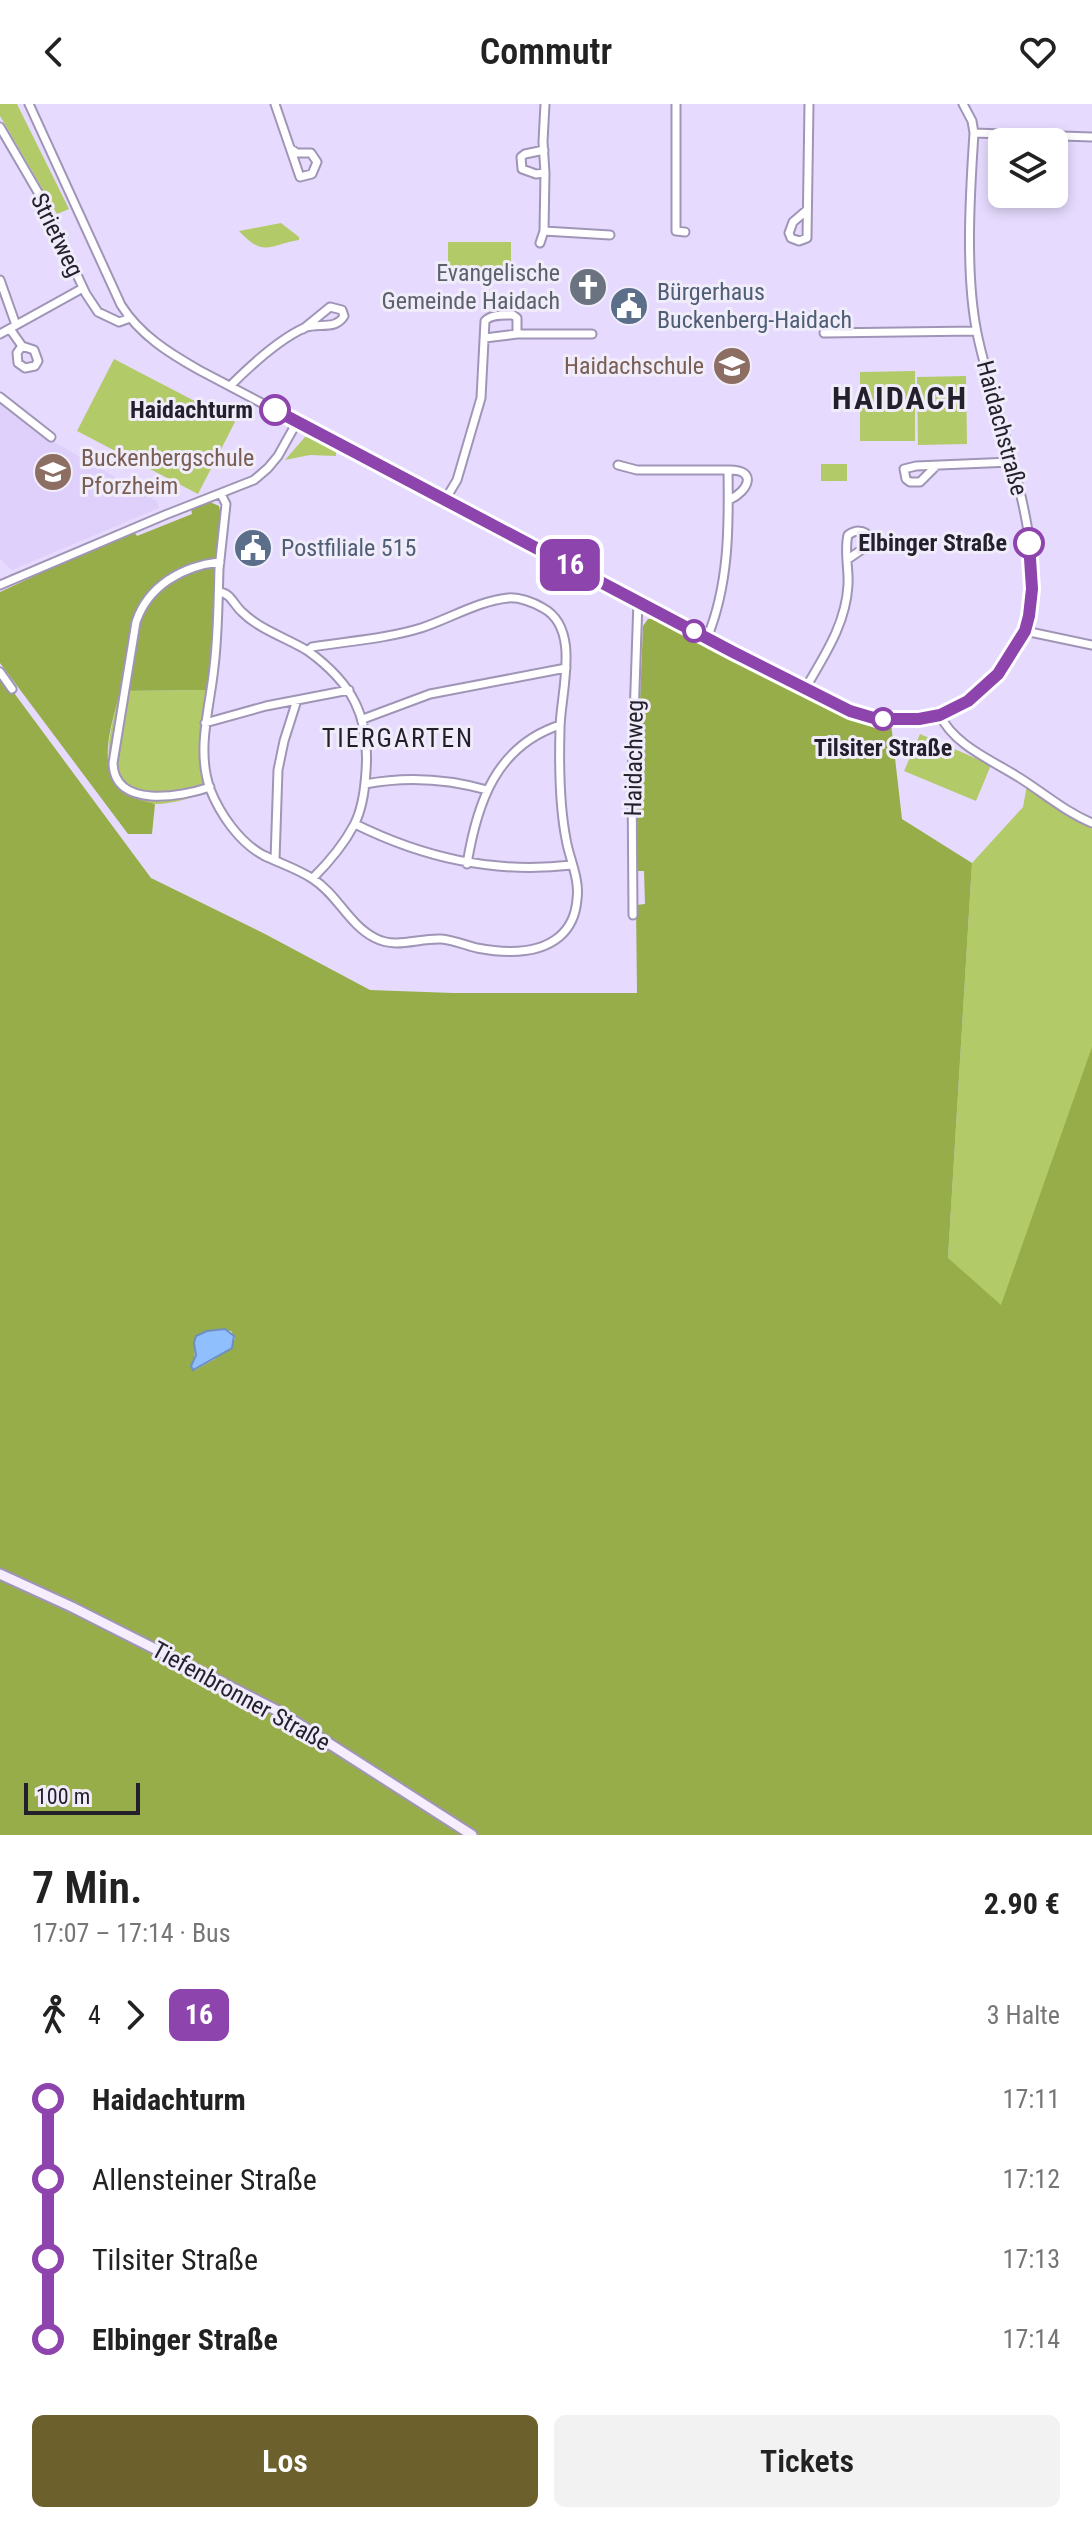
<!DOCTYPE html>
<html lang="de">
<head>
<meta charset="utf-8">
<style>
	:root { --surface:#fff; --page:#f2f2f2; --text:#222; --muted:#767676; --accent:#6c602d }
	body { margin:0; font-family:"Roboto Condensed",sans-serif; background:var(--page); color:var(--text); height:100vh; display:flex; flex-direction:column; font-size:30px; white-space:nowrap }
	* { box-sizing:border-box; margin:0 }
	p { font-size:26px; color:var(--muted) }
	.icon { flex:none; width:44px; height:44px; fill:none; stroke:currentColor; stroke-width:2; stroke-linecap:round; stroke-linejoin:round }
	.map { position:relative; height:1731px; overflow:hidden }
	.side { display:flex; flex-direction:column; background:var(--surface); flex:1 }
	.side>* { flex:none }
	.badge { padding:0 16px; border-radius:12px; font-size:28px; line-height:52px }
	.buttons { position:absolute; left:988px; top:24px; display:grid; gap:16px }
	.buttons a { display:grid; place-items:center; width:80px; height:80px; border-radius:12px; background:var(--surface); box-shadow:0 4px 12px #0003; font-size:40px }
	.scale { position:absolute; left:24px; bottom:20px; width:116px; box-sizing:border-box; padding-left:8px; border:4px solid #231f2b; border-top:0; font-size:22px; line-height:28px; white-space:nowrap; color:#231f2b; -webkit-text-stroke:6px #f1ecfa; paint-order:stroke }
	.map>.badge { position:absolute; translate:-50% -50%; box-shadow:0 0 0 4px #fff }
	.legs { display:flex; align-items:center; gap:12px; height:88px; padding:0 32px; font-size:26px }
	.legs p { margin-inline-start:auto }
	.head { display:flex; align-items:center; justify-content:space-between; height:136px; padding:0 32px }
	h1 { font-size:44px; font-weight:600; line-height:60px }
	.button { display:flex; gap:16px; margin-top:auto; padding:16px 32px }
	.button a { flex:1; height:92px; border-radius:12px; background:var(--accent); color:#fff; font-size:32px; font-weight:600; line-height:92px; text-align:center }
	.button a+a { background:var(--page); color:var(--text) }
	ul { padding:0 32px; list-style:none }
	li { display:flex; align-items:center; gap:28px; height:80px; font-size:30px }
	li i { display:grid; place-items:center; width:12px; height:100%; margin:0 10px; background:currentColor }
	li i::after { content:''; width:20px; height:20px; margin:-10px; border:6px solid; border-radius:50%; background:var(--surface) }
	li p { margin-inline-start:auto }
	li:first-child i { background:linear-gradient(#0000 50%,currentColor 0) }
	li:last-child i { background:linear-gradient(currentColor 50%,#0000 0) }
	header { display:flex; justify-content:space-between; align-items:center; height:104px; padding:0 32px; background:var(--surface); font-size:36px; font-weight:600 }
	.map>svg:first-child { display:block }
	.built { fill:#ded0fa }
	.green { fill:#b2ca68 }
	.forest { fill:#96ad4a; fill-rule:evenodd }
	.water { fill:#8fbffd; stroke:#6f8fbe; stroke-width:2 }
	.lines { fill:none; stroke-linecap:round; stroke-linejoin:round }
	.street-casing { stroke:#a095b6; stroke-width:11 }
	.secondary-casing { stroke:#a095b6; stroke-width:13 }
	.street { stroke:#fff; stroke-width:7 }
	.secondary { stroke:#f6edff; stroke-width:9 }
	.line-1-casing { stroke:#fff; stroke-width:18 }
	.line-1 { stroke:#8e44ad; stroke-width:12 }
	.stop-1-dot { fill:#fff; stroke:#8e44ad; stroke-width:4 }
	.labels { text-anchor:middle; stroke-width:6; stroke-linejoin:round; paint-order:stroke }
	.street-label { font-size:24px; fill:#231f2b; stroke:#f1ecfa }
	.worship-label { font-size:24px; fill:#5b616d; stroke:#f1ecfa; text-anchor:end }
	.service-label { font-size:24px; fill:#4e5e75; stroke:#f1ecfa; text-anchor:start }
	.education-label { font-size:24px; fill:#785e54; stroke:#f1ecfa; text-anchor:end }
	.stop-label { font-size:24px; font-weight:bold; fill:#231f2b; stroke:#f1ecfa; text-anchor:end }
	.neighbourhood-label { font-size:26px; letter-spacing:2px; fill:#231f2b; stroke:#f1ecfa }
	.district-label { font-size:32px; font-weight:bold; letter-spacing:2px; fill:#231f2b; stroke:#f1ecfa }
</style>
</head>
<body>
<header><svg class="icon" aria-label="back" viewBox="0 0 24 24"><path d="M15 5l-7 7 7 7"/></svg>Commutr<svg class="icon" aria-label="heart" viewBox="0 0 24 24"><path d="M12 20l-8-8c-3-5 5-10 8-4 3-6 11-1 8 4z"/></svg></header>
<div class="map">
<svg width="1092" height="1731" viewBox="0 0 1092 1731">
	<rect width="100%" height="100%" fill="#e6dbfe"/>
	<path class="built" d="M0,298L54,338L157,397L159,404L12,466L0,455Z"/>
	<path class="green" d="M0,0H17L69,105L57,110L0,12Z
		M281,119L299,133V136C269,141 264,154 239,127Z
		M448,138H511V171H448Z
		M114,255L235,318L198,390L77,327Z
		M915,267V337H860V268Z
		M966,272L967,340L918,341L917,273Z
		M305,333L312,334L336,347V352L310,351L285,356Z
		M821,360H847V377H821Z
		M206,586L201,645L206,690C191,693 173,700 157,700C151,700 145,697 139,695C91,679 112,623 120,587Z
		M920,630L991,661L976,697L904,667Z
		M1027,681L1092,720V1554L1033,1499L948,1154L972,759L1023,703Z"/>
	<path class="forest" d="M210,398L219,402L221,411L211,549L206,586L120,587C114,615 98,653 116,681C124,693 142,696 155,700L152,730H128L0,559V488L133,426L137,432L192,410L191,404Z
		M657,514L802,590L849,610L891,619L902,715L972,759L948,1154L1001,1201L1092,943V1731H0V570L151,774L265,830L370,886L453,889H637L636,801L645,800L644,767H637V672L643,522L648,515ZM217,1226L231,1227L235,1235L215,1255L195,1266L192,1259C197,1250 193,1242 196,1233L207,1227Z"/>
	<path class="water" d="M225,1225L234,1232L232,1244L193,1266L191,1262L196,1251L194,1239L196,1232L207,1227Z"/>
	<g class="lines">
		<g class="street-casing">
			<path id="street" d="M29,0L121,201C140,231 169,249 199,266L805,585C821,593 837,603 854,609C893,623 943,617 975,592C996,575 1017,550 1025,525C1053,445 993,310 977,229C965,170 970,89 974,29L972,17L963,0
				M275,0L300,73L312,70L317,58L311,49H297L291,45
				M676,0V127L685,128
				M0,23L39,90L86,190L98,208L119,218L130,214
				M974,29L1092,33
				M544,46L525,50L521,53L522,65L536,70L545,69L543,38L545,0
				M807,106L793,118L789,129L791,134L799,137L807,134L809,0
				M544,127L610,131
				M540,139L544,127L545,69
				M0,176L16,221
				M10,225L22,242L34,246L38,257L35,262L25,264L18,259L17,249L22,242
				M824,229L976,227
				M0,230L83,184
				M517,230H592
				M230,282C249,263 280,235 304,224C318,218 335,227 344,212L342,206L330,203L303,225
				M0,293L51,333
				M618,361L637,366H728C729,423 729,481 707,534
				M935,363L920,378H910L906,375L904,365L916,362L1011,358
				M728,366C758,365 749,387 729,396
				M445,396L457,376L481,294L485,217C491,210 504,211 513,211L517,214V230L485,234
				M0,481L165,411L254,376L268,364L278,352L297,318
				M219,488C231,489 233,500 242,508C260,526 287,534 308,547L312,543C348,537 385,535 421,524C449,515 478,497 508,494C519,493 533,498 543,504C582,525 560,590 560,625C559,661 559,699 566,735C569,754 580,775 577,795C576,809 571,823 559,833C537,851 503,849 477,844C464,841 454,836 441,835C418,834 396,845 375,834C348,820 338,791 313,775C298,765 279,759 263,751C239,738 220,710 210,685C196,645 210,604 214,563C218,531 218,498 219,465L226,400L221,390
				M1025,527L1092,541
				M308,547C352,579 370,612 366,667C365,684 362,706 354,721C344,740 328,759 313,774
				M0,568L12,585
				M805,585C824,552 846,520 848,481C849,465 844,447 848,431C855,426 864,425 870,433L867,442L848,455
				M940,611C954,642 996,658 1023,676C1046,691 1066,708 1092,719
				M363,615L430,590L566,564
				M205,619L266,602L349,586
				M365,680C407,672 445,674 487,686
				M210,683C181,693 114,705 113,659L136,518C148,482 182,462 220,458
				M355,720C424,754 494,770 572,761
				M275,756L278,666L284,637L297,596
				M467,760C477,699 496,642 560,621
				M633,811L632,672L638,497"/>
		</g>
		<g class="secondary-casing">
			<path id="secondary" d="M0,1470L72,1503L280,1608L472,1731"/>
		</g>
		<use href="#street" class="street"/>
		<use href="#secondary" class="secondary"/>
	</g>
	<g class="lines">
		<g class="line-1-casing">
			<path id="line-1" d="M275,306L733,548L850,607L877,615H919L940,611L968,597L998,570L1025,527L1029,512L1032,485L1029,439"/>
		</g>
		<use href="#line-1" class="line-1"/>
	</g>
	<defs>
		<g id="church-disc" transform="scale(2)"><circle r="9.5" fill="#6b7280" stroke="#f1ecfa"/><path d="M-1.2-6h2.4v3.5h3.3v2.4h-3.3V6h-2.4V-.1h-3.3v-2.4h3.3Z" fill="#fff"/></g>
		<g id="civic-disc" transform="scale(2)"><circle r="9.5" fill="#5c6f8a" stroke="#f1ecfa"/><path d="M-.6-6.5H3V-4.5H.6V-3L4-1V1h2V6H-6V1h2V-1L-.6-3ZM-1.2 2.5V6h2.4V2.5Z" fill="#fff"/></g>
		<g id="school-disc" transform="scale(2)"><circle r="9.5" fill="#8d6e63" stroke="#f1ecfa"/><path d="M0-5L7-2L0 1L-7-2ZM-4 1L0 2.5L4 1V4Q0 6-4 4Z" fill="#fff"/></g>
	</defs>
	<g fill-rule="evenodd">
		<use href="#church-disc" x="588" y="183"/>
		<use href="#civic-disc" x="629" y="202"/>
		<use href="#school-disc" x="732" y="262"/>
		<use href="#school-disc" x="53" y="368"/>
		<use href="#civic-disc" x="253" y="444"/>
	</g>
	<g class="stop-1-dot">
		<circle cx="275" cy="306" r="14"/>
		<circle cx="1029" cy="439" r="14"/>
		<circle cx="694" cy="527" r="10"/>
		<circle cx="883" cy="615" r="10"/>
	</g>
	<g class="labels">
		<g class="street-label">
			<text transform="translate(57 131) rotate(64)" y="8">Strietweg</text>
			<text transform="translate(1002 324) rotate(75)" y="8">Haidachstraße</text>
			<text transform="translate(634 654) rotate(-89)" y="8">Haidachweg</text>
			<text transform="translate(241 1592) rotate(29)" y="8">Tiefenbronner Straße</text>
		</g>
		<g class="worship-label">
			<text x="560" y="177">Evangelische<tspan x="560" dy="28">Gemeinde Haidach</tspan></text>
		</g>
		<g class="service-label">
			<text x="657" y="196">Bürgerhaus<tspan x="657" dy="28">Buckenberg-Haidach</tspan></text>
			<text x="281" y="452">Postfiliale 515</text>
		</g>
		<g class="education-label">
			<text x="704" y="270">Haidachschule</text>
			<text x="81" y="362" text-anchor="start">Buckenbergschule<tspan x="81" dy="28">Pforzheim</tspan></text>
		</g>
		<g class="stop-label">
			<text x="253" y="314">Haidachturm</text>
			<text x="1007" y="447">Elbinger Straße</text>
			<text x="883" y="652" text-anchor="middle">Tilsiter Straße</text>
		</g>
		<g class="neighbourhood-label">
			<text x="398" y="643">TIERGARTEN</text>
		</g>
		<g class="district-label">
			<text x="900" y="305">HAIDACH</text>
		</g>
	</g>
</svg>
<div class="buttons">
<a><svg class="icon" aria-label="layers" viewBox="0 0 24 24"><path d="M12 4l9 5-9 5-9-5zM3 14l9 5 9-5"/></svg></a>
</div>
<div class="scale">100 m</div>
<b class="badge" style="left:570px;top:461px;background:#8e44ad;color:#fff">16</b>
</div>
<section class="side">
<div class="head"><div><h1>7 Min.</h1><p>17:07 – 17:14 · Bus</p></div><b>2.90 €</b></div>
<div class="legs"><svg class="icon" aria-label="walk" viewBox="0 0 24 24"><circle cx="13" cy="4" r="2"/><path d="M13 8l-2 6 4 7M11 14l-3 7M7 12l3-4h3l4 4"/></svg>4<svg class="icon" aria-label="forward" viewBox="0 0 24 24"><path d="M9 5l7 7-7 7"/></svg><b class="badge" style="background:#8e44ad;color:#fff">16</b><p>3 Halte</p></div>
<ul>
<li><i style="color:#8e44ad"></i><b>Haidachturm</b><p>17:11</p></li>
<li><i style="color:#8e44ad"></i><span>Allensteiner Straße</span><p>17:12</p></li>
<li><i style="color:#8e44ad"></i><span>Tilsiter Straße</span><p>17:13</p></li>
<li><i style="color:#8e44ad"></i><b>Elbinger Straße</b><p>17:14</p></li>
</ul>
<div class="button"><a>Los</a><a>Tickets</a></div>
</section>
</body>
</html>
